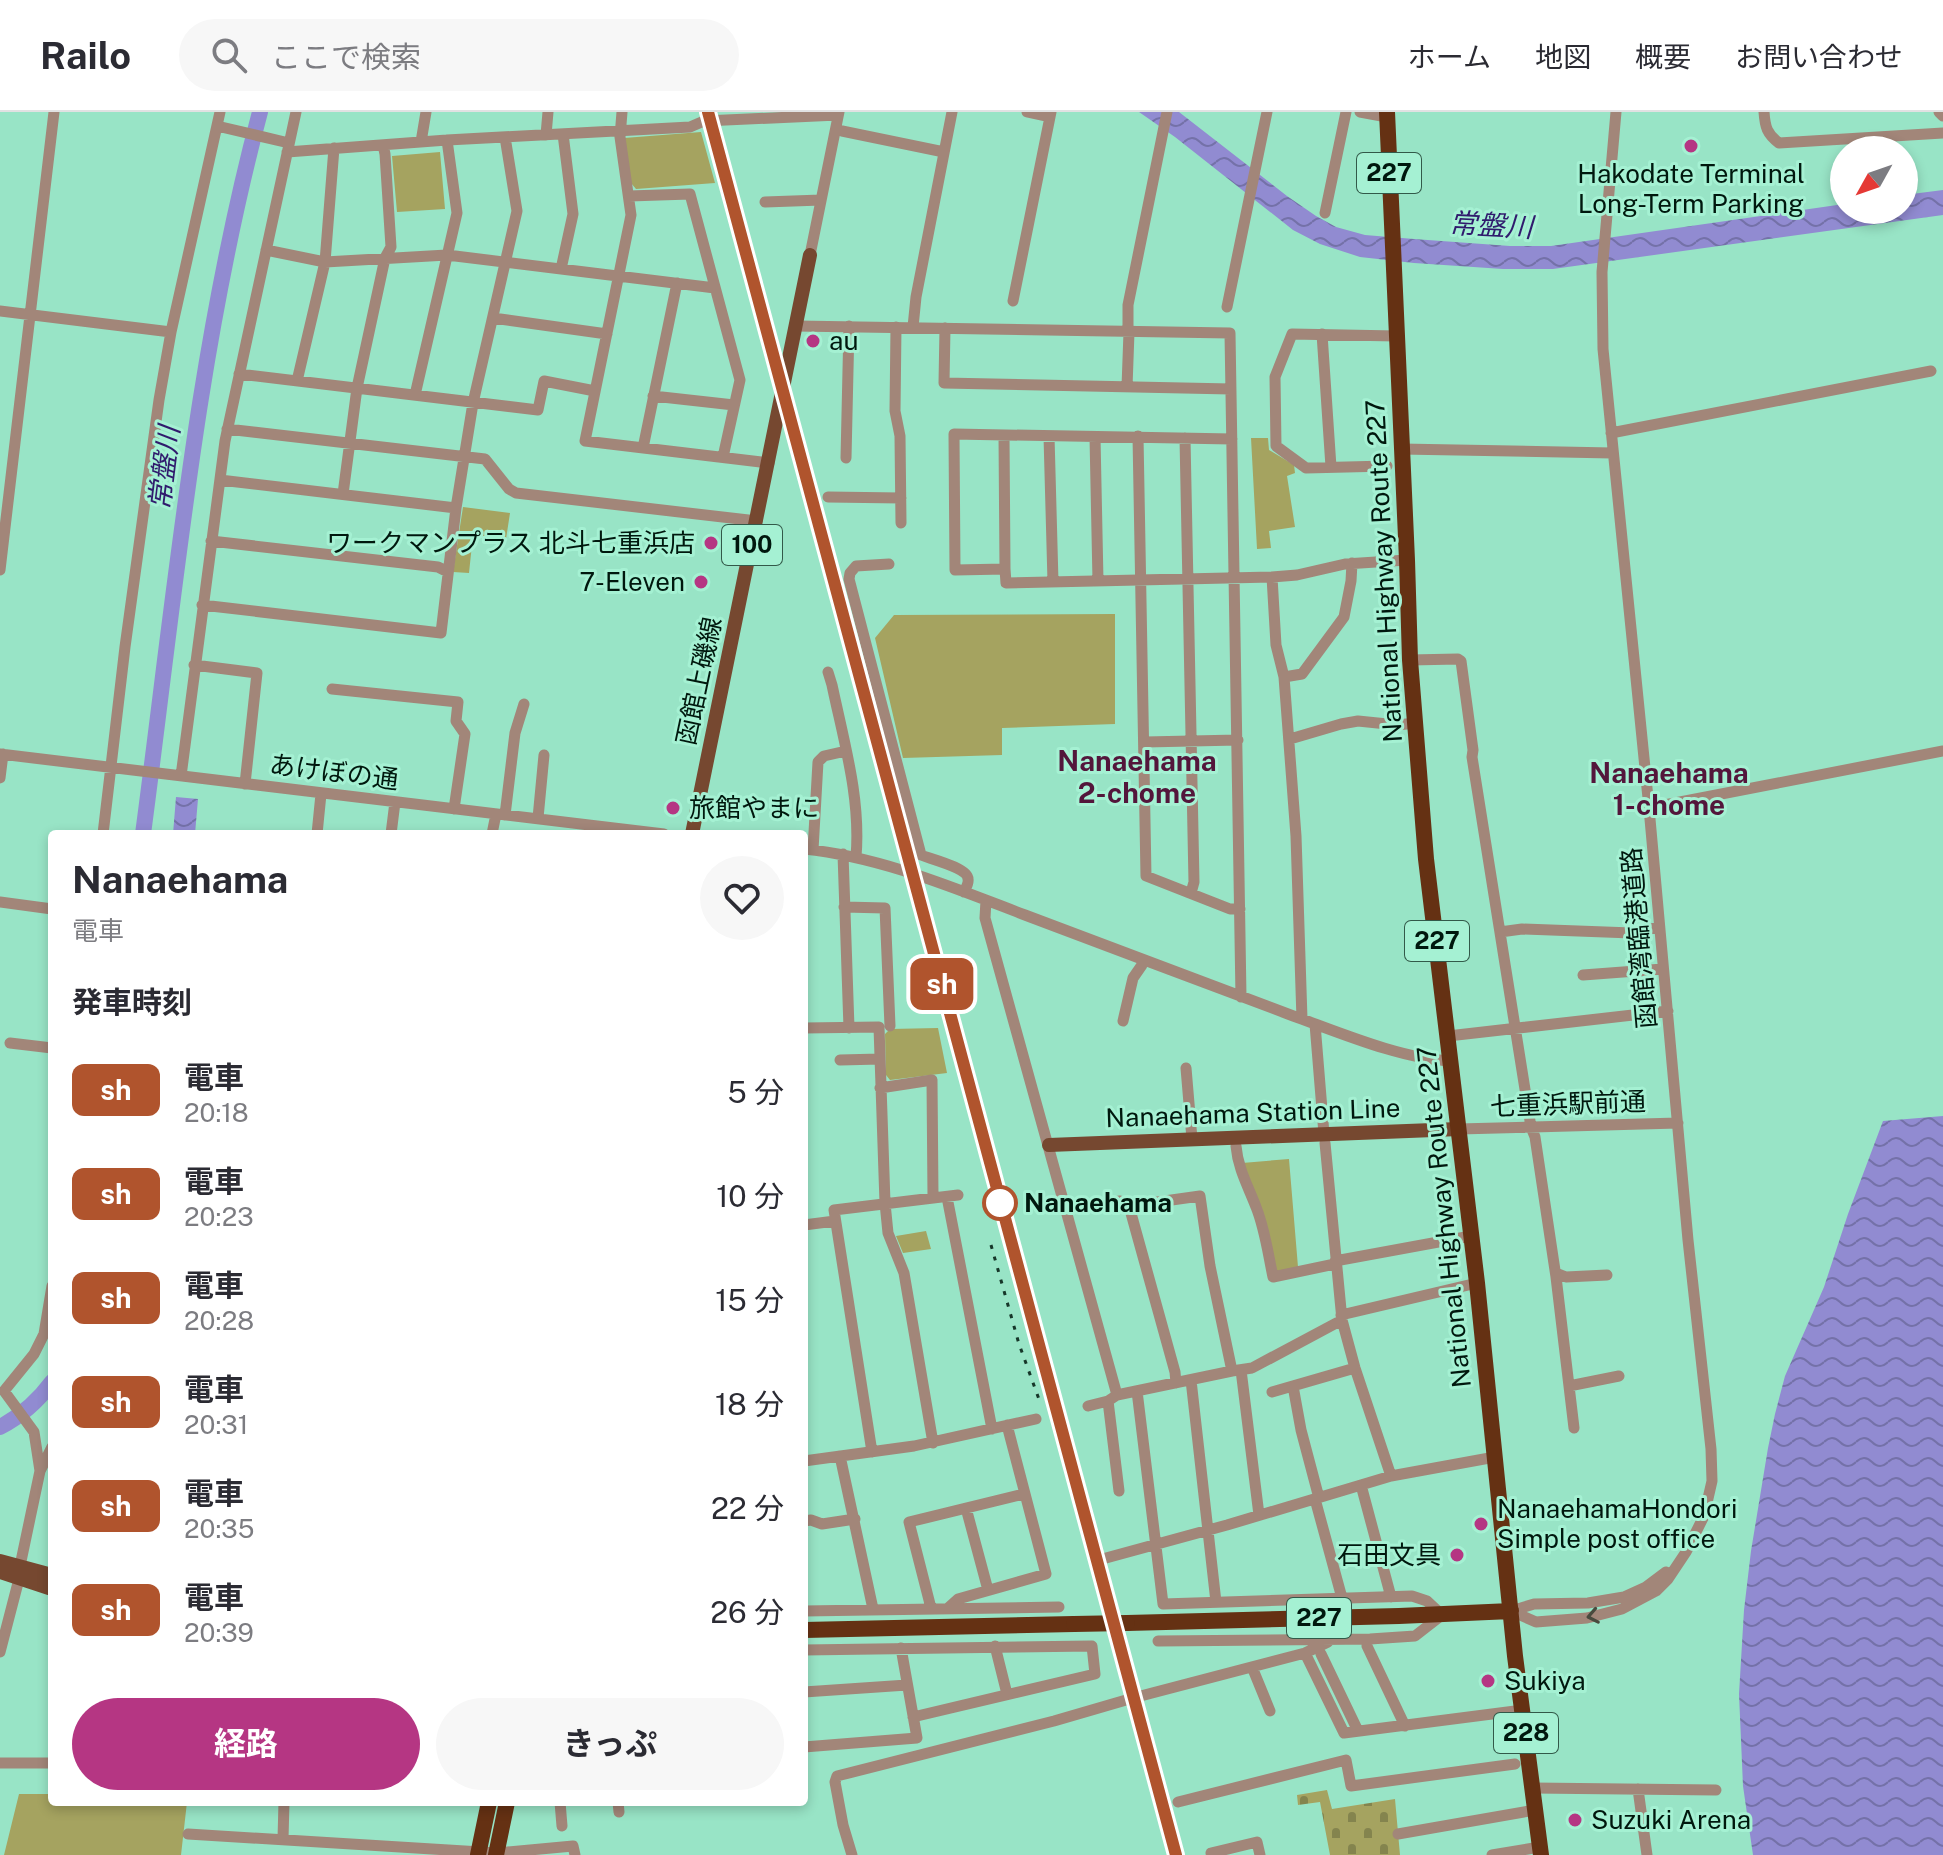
<!DOCTYPE html>
<html lang="ja">
<head>
<meta charset="utf-8">
<style>
	:root { --surface:#fff; --page:#f7f7f7; --text:#2b2b33; --muted:#7c7c81; --line:#e1e1e2; --accent:#b53683 }
	body { margin:0; font-family:"Public Sans","Noto Sans JP",sans-serif; background:var(--page); color:var(--text); height:100vh; display:flex; flex-direction:column; font-size:30px; white-space:nowrap }
	* { box-sizing:border-box; margin:0 }
	p { font-size:26px; color:var(--muted) }
	.icon { flex:none; width:44px; height:44px; fill:none; stroke:currentColor; stroke-width:2; stroke-linecap:round; stroke-linejoin:round }
	.map { position:relative; flex:1; overflow:hidden }
	.drawer { position:absolute; left:48px; top:718px; width:760px; height:976px; display:flex; flex-direction:column; background:var(--surface); border-radius:8px; box-shadow:0 4px 12px #0003 }
	.drawer>* { flex:none }
	.badge { padding:0 16px; border-radius:12px; font-size:28px; line-height:52px }
	.needle { width:52px; rotate:230deg }
	.buttons { position:absolute; left:1830px; top:24px; display:grid; gap:16px }
	.buttons a { display:grid; place-items:center; width:88px; height:88px; border-radius:50%; background:var(--surface); box-shadow:0 4px 12px #0003; font-size:40px }
	.map>.badge { position:absolute; translate:-50% -50%; box-shadow:0 0 0 4px #fff }
	h2 { padding:0 24px; font-size:30px; line-height:72px }
	.round { display:grid; place-items:center; flex:none; width:84px; height:84px; border-radius:42px; background:var(--page) }
	.overview { display:flex; align-items:center; justify-content:space-between; height:136px; padding:0 24px }
	h1 { font-size:38px; font-weight:700; line-height:60px }
	.button { display:flex; gap:16px; margin-top:auto; padding:16px 24px }
	.button a { flex:1; height:92px; border-radius:48px; background:var(--accent); color:#fff; font-size:32px; font-weight:700; line-height:92px; text-align:center }
	.button a+a { background:var(--page); color:var(--text) }
	ul { padding:0; list-style:none }
	li { display:flex; align-items:center; gap:24px; height:104px; padding:0 24px }
	li div { flex:1 }
	li b { display:block; font-size:30px }
	li em { font-style:normal }
	li .badge { min-width:88px; font-weight:700; text-align:center }
	header { display:flex; align-items:center; gap:48px; box-sizing:border-box; height:112px; padding:0 40px; background:var(--surface); border-bottom:2px solid var(--line) }
	header strong { font-size:38px }
	nav { display:flex; gap:44px; margin-inline-start:auto; font-size:28px }
	.search { width:560px; height:72px; background:var(--page); display:flex; align-items:center; gap:20px; box-sizing:border-box; padding:0 28px; border-radius:44px; color:var(--muted); font-size:30px }
	.map>svg:first-child { display:block }
	.green { fill:#a5a360 }
	.cemetery { fill:url(#cemetery-stones) }
	.water { fill:url(#water-waves) }
	.lines { fill:none; stroke-linecap:round; stroke-linejoin:round }
	.river { stroke:#918bd1; stroke-width:16 }
	.minor { stroke:#a28679; stroke-width:11 }
	.major { stroke:#764830; stroke-width:14 }
	.highway { stroke:#653113; stroke-width:16 }
	.rail { stroke:#163629; stroke-width:3; stroke-dasharray:4 8; stroke-linecap:butt }
	.highway-bridge { stroke:#653113; stroke-width:16 }
	.oneway { stroke:#494a3e }
	.line-casing { stroke:#fff; stroke-width:18 }
	.line { stroke:#b0542d; stroke-width:12 }
	.poi-dot { fill:#b53683; stroke:#a5f1d3; stroke-width:3 }
	.stop-dot { fill:#fff; stroke:#b0542d; stroke-width:4 }
	.labels { text-anchor:middle; stroke-width:6; stroke-linejoin:round; paint-order:stroke }
	.shield { fill:#a5f1d3; stroke:#325949; stroke-width:2 }
	.shield-label { font-size:24px; font-weight:bold; fill:#00180e }
	.poi-label { font-size:26px; fill:#00180e; stroke:#a5f1d3; text-anchor:start }
	.street-label { font-size:26px; fill:#00180e; stroke:#a5f1d3 }
	.stop-label { font-size:26px; font-weight:bold; fill:#00180e; stroke:#a5f1d3; text-anchor:start }
	.water-label { font-size:28px; font-style:italic; fill:#301b6d; stroke:#a5f1d3 }
	.neighbourhood-label { font-size:28px; font-weight:bold; fill:#53163b; stroke:#a5f1d3 }
</style>
</head>
<body>
<header>
<strong>Railo</strong>
<div class="search"><svg class="icon" aria-label="search" viewBox="0 0 24 24"><circle cx="10" cy="10" r="6"/><path d="M15 15l6 6"/></svg>ここで検索</div>
<nav><a>ホーム</a><a>地図</a><a>概要</a><a>お問い合わせ</a></nav>
</header>
<div class="map">
<svg width="1943" height="1743" viewBox="0 0 1943 1743">
	<defs>
		<pattern id="cemetery-stones" width="16" height="16" patternUnits="userSpaceOnUse" patternTransform="scale(2)"><rect width="16" height="16" fill="#a5a360"/><path d="M2 7V4a2 2 0 0 1 4 0v3zM10 15v-3a2 2 0 0 1 4 0v3z" fill="#84844e"/></pattern>
		<pattern id="water-waves" width="16" height="10" patternUnits="userSpaceOnUse" patternTransform="scale(2)"><rect width="16" height="10" fill="#918bd1"/><path d="M0 5q4-4 8 0t8 0" fill="none" stroke="#7471a8"/></pattern>
	</defs>
	<rect width="100%" height="100%" fill="#98e4c6"/>
	<path class="green" d="M701,20L715,71L636,77L631,71L624,26Z
		M440,40L445,97L397,100L392,44Z
		M1251,326H1268L1269,338L1294,353L1295,361L1287,364L1295,415L1269,419L1271,436L1257,437Z
		M463,395L510,401L506,427L473,423L469,461L453,460Z
		M1115,502V612L1002,616V643L903,646L875,526L894,503Z
		M938,916L947,961L890,968L886,963L885,922L890,917Z
		M1289,1047L1298,1155L1275,1160L1242,1051Z
		M926,1119L931,1137L903,1141L896,1124Z
		M19,1682H52V1690H187L181,1743H4Z"/>
	<path class="cemetery" d="M1327,1678L1332,1697L1395,1687L1400,1743H1330L1320,1690L1298,1693L1297,1683Z"/>
	<path class="water" d="M1139,0H1179L1287,84L1316,104L1336,115L1365,123L1414,127L1510,134H1551L1844,92V98H1904V83L1943,78V103L1553,157H1503L1414,151L1360,145L1320,132L1293,118L1175,25Z
		M176,685L198,687L195,722H173Z
		M1943,1004V1743H1753L1743,1674L1739,1582L1744,1498L1751,1439L1768,1336L1775,1302L1785,1264L1824,1175L1848,1102L1883,1009Z"/>
	<g class="lines">
		<path class="river" d="M143,722C175,481 197,236 260,0
			M0,1315C21,1304 38,1289 52,1270"/>
		<path class="minor" d="M622,0L620,25L631,103L585,329L769,351
			M1027,0L1050,5
			M1360,0L1387,5
			M1764,0C1765,15 1767,22 1779,31L1943,21
			M1939,0L1943,4
			M217,14L289,31
			M842,19L944,40
			M546,23L548,0
			M421,30L426,0
			M287,40L447,28L690,15L704,9L838,3
			M629,84L690,82L740,268L723,345
			M765,90L821,88
			M1325,101L1346,0
			M266,138L325,150L447,143L715,176
			M810,143L839,0
			M561,157L573,102L563,22
			M1013,189L1051,0
			M1227,195L1267,0
			M0,199L171,220
			M493,206L607,222
			M796,214L1230,221L1241,885
			M896,215L895,299L900,324L901,411
			M913,215L916,185L952,0
			M945,216L944,271L1231,277
			M1128,220V193L1167,0
			M1322,222L1331,355
			M239,262L538,298L544,269L595,279
			M297,269L325,150L334,36
			M1127,275L1129,220
			M415,283L457,101L447,28
			M653,284L734,293
			M227,317L485,347L509,377L516,381L757,409
			M1611,321L1931,259
			M1004,323L1005,457
			M1049,324L1053,470
			M1138,324L1146,764L1230,797H1240
			M1095,325L1098,469
			M1185,326L1194,770L1191,781
			M1232,327L954,322L955,458L1005,457L1006,471L1272,465L1297,463L1345,452L1407,448
			M643,336L677,171
			M1401,337L1612,341
			M846,346L849,214
			M1387,354L1306,356L1276,334L1275,265L1292,222L1396,224
			M220,368L456,396
			M343,382L357,276L385,146L391,135L385,42L383,33
			M828,385L901,386
			M211,429L438,455L448,460
			M889,452L856,454L850,461L849,467L921,743C931,747 968,756 968,767C969,771 966,776 964,780
			M0,458L54,0
			M1272,465L1276,533L1284,565
			M202,493L441,521L456,396L473,291L517,99L505,25
			M1410,548L1458,547L1461,549L1473,638L1472,645L1531,1015L1535,1025L1556,1165L1574,1316
			M194,553L257,561L245,672
			M828,560L832,573C844,630 861,687 856,745
			M332,577L458,590L456,609L465,622L454,697
			M1290,627L1341,612L1358,609L1397,613L1416,611
			M1145,630L1238,628
			M0,642L664,722
			M181,664L225,329L296,0
			M0,666L3,642
			M1649,696L1943,639
			M505,703L515,621L524,592
			M538,706L544,643
			M103,722L125,535L159,288L171,220L220,0
			M317,722L321,682
			M391,722L395,690
			M492,722L496,702
			M804,737C881,745 954,776 1025,803C1113,836 1200,869 1288,902C1336,919 1400,947 1451,949
			M813,738L818,650L824,644L846,639
			M843,742L849,916
			M986,788L985,806L1117,1283
			M0,790L52,797
			M844,795L885,796L890,914
			M1500,820L1522,817L1632,821L1659,815
			M1583,863L1663,857
			M1302,907L1296,724L1284,565L1302,562L1344,505L1351,469L1352,451
			M1123,909L1133,866L1142,853
			M1315,912L1324,1022
			M804,916L879,915L885,1091L888,1121L904,1161L933,1331
			M1448,924L1668,899
			M10,931L52,936
			M840,948L880,947
			M1186,956L1192,1027
			M880,976L932,968L933,1085
			M1459,1017L1678,1011
			M1325,1031L1342,1208L1355,1256L1391,1364
			M1236,1034C1238,1057 1248,1074 1256,1095C1265,1117 1268,1142 1273,1165L1335,1152
			M947,1085L992,1317
			M1067,1097L1120,1089L1122,1092L1129,1094
			M804,1113L835,1109
			M1335,1149L1471,1124
			M1556,1161L1566,1165L1607,1163
			M1341,1203L1477,1171
			M1241,1258L1259,1403
			M1191,1268L1216,1490
			M1176,1271L1175,1260L1129,1094L1200,1084L1210,1154L1232,1259
			M1293,1274L1301,1318L1319,1386
			M1569,1274L1619,1264
			M1137,1279L1163,1492L1412,1484L1427,1489L1442,1503L1415,1524L1370,1527L1158,1529
			M1272,1280L1355,1256
			M1088,1294L1108,1289
			M872,1340L834,1098L958,1083
			M840,1344L873,1497
			M804,1349L914,1334L1036,1307
			M40,1359L52,1335
			M1361,1373L1391,1485
			M1119,1379L1108,1289L1117,1283L1232,1259L1252,1256L1342,1208
			M1315,1387L1342,1486
			M966,1396L988,1478
			M804,1409L811,1408L822,1412L855,1407
			M1106,1446L1227,1413L1391,1364L1495,1345
			M931,1496L909,1410L1024,1382
			M948,1496L958,1487L1046,1462L1007,1313
			M804,1499L1059,1495
			M1511,1499L1536,1510L1587,1506L1622,1497L1656,1479L1668,1467L1686,1440L1704,1404L1712,1369L1711,1337L1688,1128L1649,696L1603,237L1602,160L1616,0
			M1511,1499L1534,1492L1588,1491L1624,1485L1646,1475L1666,1460
			M995,1534L1007,1582
			M1367,1534L1405,1614
			M804,1538L1092,1534L1095,1562L913,1605
			M0,1540L19,1467L20,1454L40,1359L34,1320L4,1279L34,1242L44,1222L52,1174
			M1305,1541L1344,1621L1523,1598
			M1321,1542L1358,1619
			M1252,1555L1270,1599
			M804,1580L907,1573
			M804,1635L917,1626L901,1536
			M0,1651H52
			M1533,1676L1716,1678
			M1638,1677L1647,1743
			M560,1690L562,1714
			M618,1690L619,1700
			M1178,1690L1346,1648L1351,1674L1515,1652
			M188,1722L497,1741L573,1734L575,1743
			M1398,1722L1535,1698
			M283,1727L284,1690
			M852,1743L843,1713L835,1670L837,1664L1054,1609L1133,1586L1305,1541L1328,1530
			M1212,1743L1211,1741L1257,1730L1260,1743
			M1492,1743L1540,1735"/>
		<path class="major" d="M692,722L810,143
			M1049,1033L1459,1017
			M0,1449L52,1463
			M0,1460L52,1477"/>
		<path class="highway" d="M1387,0L1407,448L1410,548L1426,747L1477,1171L1515,1544L1541,1743
			M1127,1511L1399,1504L1511,1499
			M804,1518L1074,1512
			M478,1743L489,1690
			M496,1743L507,1690"/>
		<path class="rail" d="M708,0L1176,1743
			M991,1133L1019,1232L1040,1290"/>
		<path class="highway-bridge" d="M1074,1512L1127,1511"/>
	</g>
	<defs><path id="oneway-chevron" d="M-2-3.5L2.5 0L-2 3.5" fill="none" stroke-width="1.6" stroke-linecap="round" stroke-linejoin="round" transform="scale(2)"/></defs>
	<use class="oneway" href="#oneway-chevron" transform="translate(1593 1504) rotate(169)"/>
	<g class="lines">
		<g class="line-casing">
			<path id="line" d="M708,0L1176,1743"/>
		</g>
		<use href="#line" class="line"/>
	</g>
	<g class="poi-dot">
		<circle cx="1691" cy="34" r="8"/>
		<circle cx="813" cy="229" r="8"/>
		<circle cx="711" cy="431" r="8"/>
		<circle cx="701" cy="470" r="8"/>
		<circle cx="673" cy="696" r="8"/>
		<circle cx="1481" cy="1412" r="8"/>
		<circle cx="1457" cy="1443" r="8"/>
		<circle cx="1488" cy="1569" r="8"/>
		<circle cx="1575" cy="1708" r="8"/>
	</g>
	<circle class="stop-dot" cx="1000" cy="1091" r="16"/>
	<g class="labels">
		<g class="shield">
			<rect x="1357" y="41" width="64" height="40" rx="6"/>
			<rect x="722" y="413" width="60" height="40" rx="6"/>
			<rect x="1405" y="809" width="64" height="40" rx="6"/>
			<rect x="1287" y="1486" width="64" height="40" rx="6"/>
			<rect x="1494" y="1601" width="64" height="40" rx="6"/>
		</g>
		<g class="shield-label">
			<text x="1389" y="69">227</text>
			<text x="752" y="441">100</text>
			<text x="1437" y="837">227</text>
			<text x="1319" y="1514">227</text>
			<text x="1526" y="1629">228</text>
		</g>
		<g class="poi-label">
			<text x="1691" y="71" text-anchor="middle">Hakodate Terminal<tspan x="1691" dy="30">Long-Term Parking</tspan></text>
			<text x="829" y="238">au</text>
			<text x="695" y="440" text-anchor="end">ワークマンプラス 北斗七重浜店</text>
			<text x="685" y="479" text-anchor="end">7-Eleven</text>
			<text x="689" y="705">旅館やまに</text>
			<text x="1497" y="1406">NanaehamaHondori<tspan x="1497" dy="30">Simple post office</tspan></text>
			<text x="1441" y="1452" text-anchor="end">石田文具</text>
			<text x="1504" y="1578">Sukiya</text>
			<text x="1591" y="1717">Suzuki Arena</text>
		</g>
		<g class="street-label">
			<text transform="translate(1384 459) rotate(-93)" y="9">National Highway Route 227</text>
			<text transform="translate(699 569) rotate(-78)" y="9">函館上磯線</text>
			<text transform="translate(334 660) rotate(7)" y="9">あけぼの通</text>
			<text transform="translate(1639 826) rotate(-95)" y="9">函館湾臨港道路</text>
			<text transform="translate(1568 992) rotate(-2)" y="9">七重浜駅前通</text>
			<text transform="translate(1253 1001) rotate(-2)" y="9">Nanaehama Station Line</text>
			<text transform="translate(1444 1105) rotate(-96)" y="9">National Highway Route 227</text>
		</g>
		<g class="stop-label">
			<text x="1024" y="1100">Nanaehama</text>
		</g>
		<g class="water-label">
			<text transform="translate(1491 113) rotate(3)" y="10">常盤川</text>
			<text transform="translate(164 356) rotate(-83)" y="10">常盤川</text>
		</g>
		<g class="neighbourhood-label">
			<text x="1137" y="659">Nanaehama<tspan x="1137" dy="32">2-chome</tspan></text>
			<text x="1669" y="671">Nanaehama<tspan x="1669" dy="32">1-chome</tspan></text>
		</g>
	</g>
</svg>
<div class="buttons">
<a><svg class="needle" viewBox="-14 -14 28 28"><path d="M0-13l5 13h-10z" fill="#e53935"/><path d="M0 13l5-13h-10z" fill="#7c7c81"/></svg></a>
</div>
<b class="badge" style="left:942px;top:872px;background:#b0542d;color:#fff">sh</b>
<section class="drawer">
<div class="overview"><div><h1>Nanaehama</h1><p>電車</p></div><a class="round"><svg class="icon" aria-label="heart" viewBox="0 0 24 24"><path d="M12 20l-8-8c-3-5 5-10 8-4 3-6 11-1 8 4z"/></svg></a></div>
<h2>発車時刻</h2>
<ul>
<li><span class="badge" style="background:#b0542d;color:#fff">sh</span><div><b>電車</b><p>20:18</p></div><em>5 分</em></li>
<li><span class="badge" style="background:#b0542d;color:#fff">sh</span><div><b>電車</b><p>20:23</p></div><em>10 分</em></li>
<li><span class="badge" style="background:#b0542d;color:#fff">sh</span><div><b>電車</b><p>20:28</p></div><em>15 分</em></li>
<li><span class="badge" style="background:#b0542d;color:#fff">sh</span><div><b>電車</b><p>20:31</p></div><em>18 分</em></li>
<li><span class="badge" style="background:#b0542d;color:#fff">sh</span><div><b>電車</b><p>20:35</p></div><em>22 分</em></li>
<li><span class="badge" style="background:#b0542d;color:#fff">sh</span><div><b>電車</b><p>20:39</p></div><em>26 分</em></li>
</ul>
<div class="button"><a>経路</a><a>きっぷ</a></div>
</section>
</div>
</body>
</html>
